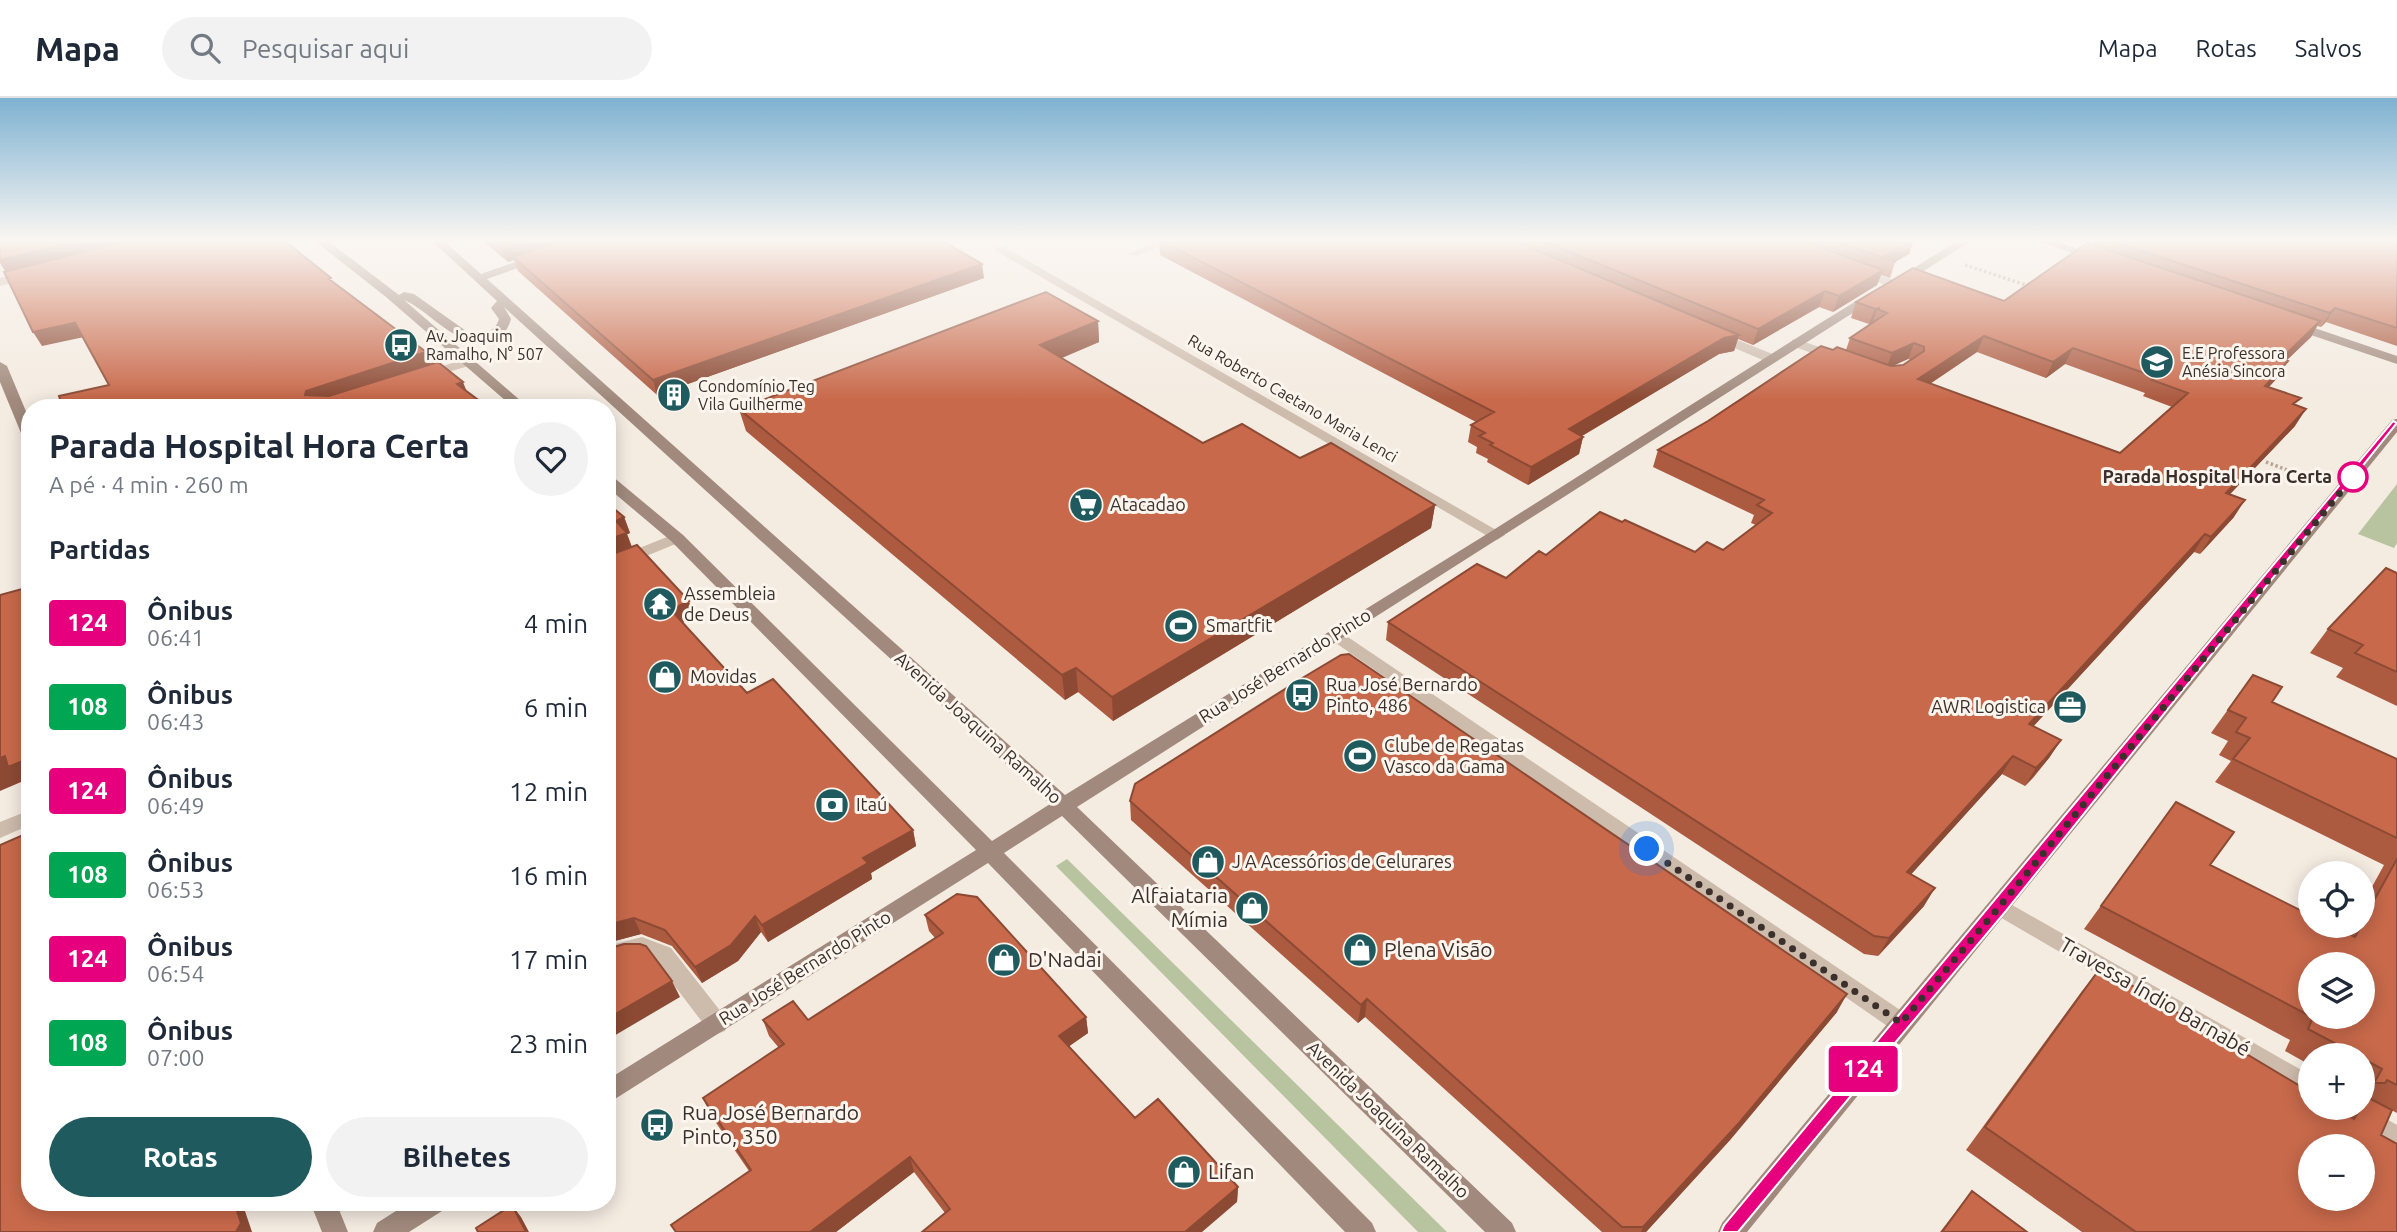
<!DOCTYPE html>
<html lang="pt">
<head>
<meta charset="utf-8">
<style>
	:root { --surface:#fff; --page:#f2f2f3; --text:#1f2937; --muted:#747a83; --line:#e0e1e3; --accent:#1f5a5e }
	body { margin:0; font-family:Ubuntu,sans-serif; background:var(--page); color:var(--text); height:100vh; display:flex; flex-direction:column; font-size:26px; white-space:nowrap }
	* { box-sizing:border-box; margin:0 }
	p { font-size:23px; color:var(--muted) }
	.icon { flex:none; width:38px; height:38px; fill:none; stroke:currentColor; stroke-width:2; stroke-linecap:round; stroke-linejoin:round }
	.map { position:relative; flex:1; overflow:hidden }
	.side { position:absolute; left:21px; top:301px; width:595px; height:812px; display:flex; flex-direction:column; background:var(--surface); border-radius:28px; box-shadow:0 4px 18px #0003 }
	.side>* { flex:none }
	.badge { padding:0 14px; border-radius:5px; font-size:24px; line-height:46px }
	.controls { position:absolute; left:2298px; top:763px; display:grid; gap:14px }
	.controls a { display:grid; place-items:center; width:77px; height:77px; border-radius:50%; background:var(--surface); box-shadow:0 4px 18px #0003; font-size:35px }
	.you { position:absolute; width:35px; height:35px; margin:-18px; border:5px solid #fff; border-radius:50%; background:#1a73e8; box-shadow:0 0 0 10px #1a73e833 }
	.map>.badge { position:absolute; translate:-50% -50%; box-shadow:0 0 0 4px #fff }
	h2 { padding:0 28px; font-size:26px; line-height:63px }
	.round { display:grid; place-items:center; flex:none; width:74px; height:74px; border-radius:37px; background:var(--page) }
	.headline { display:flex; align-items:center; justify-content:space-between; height:119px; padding:0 28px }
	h1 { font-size:33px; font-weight:600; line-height:52px }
	.primary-button { display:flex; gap:14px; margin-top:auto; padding:14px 28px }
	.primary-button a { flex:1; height:80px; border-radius:42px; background:var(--accent); color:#fff; font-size:28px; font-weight:600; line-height:80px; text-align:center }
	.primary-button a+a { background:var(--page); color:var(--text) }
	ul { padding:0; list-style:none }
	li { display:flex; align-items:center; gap:21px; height:84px; padding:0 28px }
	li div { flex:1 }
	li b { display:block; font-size:26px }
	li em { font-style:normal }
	li .badge { min-width:77px; font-weight:700; text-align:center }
	header { display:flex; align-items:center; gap:42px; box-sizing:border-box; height:98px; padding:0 35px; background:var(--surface); border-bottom:2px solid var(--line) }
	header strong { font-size:33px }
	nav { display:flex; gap:38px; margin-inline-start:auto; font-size:24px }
	.search { width:490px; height:63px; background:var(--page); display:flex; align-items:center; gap:18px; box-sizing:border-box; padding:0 24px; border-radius:38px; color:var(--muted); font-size:26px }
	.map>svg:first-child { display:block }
	.green { fill:#b8c4a0 }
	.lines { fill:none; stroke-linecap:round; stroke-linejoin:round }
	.path { stroke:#b9a596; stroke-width:3.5; stroke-dasharray:2.5 2.5; stroke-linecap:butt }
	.lane { fill:#cdbbac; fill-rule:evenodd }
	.street { fill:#cdbbac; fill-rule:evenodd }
	.secondary { fill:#a18a7d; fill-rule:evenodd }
	.wall { fill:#ac5a40; fill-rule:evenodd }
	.shaded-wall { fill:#8c4a34 }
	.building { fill:#c8694b; stroke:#8c4a34; stroke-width:2; fill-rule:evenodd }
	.line { fill:#e6007e; stroke:#fff; stroke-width:2 }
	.walk { stroke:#3b302b; stroke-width:7; stroke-dasharray:0 12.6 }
	.stop-dot { fill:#fff; stroke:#e6007e; stroke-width:3.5 }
	.labels { text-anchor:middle; stroke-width:6; stroke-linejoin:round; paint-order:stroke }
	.far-poi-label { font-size:16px; fill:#3b302b; stroke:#fbf5ee; text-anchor:start }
	.far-street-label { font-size:16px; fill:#3b302b; stroke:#fbf5ee }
	.stop-label { font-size:18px; font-weight:bold; fill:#3b302b; stroke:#fbf5ee; text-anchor:end }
	.poi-label { font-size:18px; fill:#3b302b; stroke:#fbf5ee; text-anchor:start }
	.street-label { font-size:18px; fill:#3b302b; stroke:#fbf5ee }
	.near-poi-label { font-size:21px; fill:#3b302b; stroke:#fbf5ee; text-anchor:start }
	.near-street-label { font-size:21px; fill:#3b302b; stroke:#fbf5ee }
</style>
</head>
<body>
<header>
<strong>Mapa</strong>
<div class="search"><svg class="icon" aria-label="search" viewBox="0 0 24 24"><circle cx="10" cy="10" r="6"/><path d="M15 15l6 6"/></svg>Pesquisar aqui</div>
<nav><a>Mapa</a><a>Rotas</a><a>Salvos</a></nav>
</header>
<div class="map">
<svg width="2397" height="1134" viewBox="0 0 2397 1134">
	<rect width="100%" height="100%" fill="#f4ebe1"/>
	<path class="green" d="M2397,386V445L2394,450L2358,436Z
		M1067,761L1447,1134H1418L1056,768Z"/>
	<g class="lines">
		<path class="path" d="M1965,167L2029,188
			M2266,364L2306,379"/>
		<path class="lane" d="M1157,143H1173L1137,158L1127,156Z
			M31,173L37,177L35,179L0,188V180Z
			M1796,241L1840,256L1841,259L1835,263L1792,248V242Z
			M642,839L671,850L725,919L728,926L725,933L717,936L709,933L655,862C637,852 625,862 607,868V848Z"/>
		<path class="street" d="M996,149H1004L1505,437L1497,442L1491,440L996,153Z
			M1857,170L1897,183L1899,186L1893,190L1853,175L1851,173Z
			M1715,233L1775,257L1776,260L1775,263H1765L1711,240V234Z
			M467,260L472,261V267L424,281L417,277Z
			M677,435L683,437L685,440L683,443L607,474V463Z
			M1336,531L1909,918L1912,925L1909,932L1901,935L1893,932L1330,541L1327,537Z
			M30,712V727L0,740V724Z
			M2000,800L2310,977V1000L1993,815L1989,809L1993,803Z
			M2362,1007L2397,1027V1051L2337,1018L2334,1010H2362Z"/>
		<path class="secondary" d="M315,143H328L399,197L404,194L414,196L466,233C481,236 494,237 499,221L491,210L497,203L432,143H444L481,176L532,158H540V162L487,181L1065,697L1487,436L1822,224L1871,194L1881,197L1077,709L1512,1125L1516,1134H1485L1062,718L1004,755L1372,1125L1376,1134H1345L988,765L607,1006V982L976,752L671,443L607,389V377L612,378L683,437L992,743L1050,706L504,209L511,221C508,231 504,238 493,241C455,252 434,215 404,202L529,310H514L386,199Z
			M1957,143H1971L1903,186L1893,183Z
			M2039,143H2056L2104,161L2094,163Z
			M2294,223L2397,258V266L2290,230V224Z
			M0,264L7,268L30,323V344L23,340L0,284Z
			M2397,321V334L1747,1134H1718L1722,1125C1944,856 2169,590 2392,322Z
			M310,1104H336L348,1134H322Z
			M410,1104H446L442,1113L409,1134H373L377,1125Z"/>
	</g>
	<path class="wall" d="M483,143H943L984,180L657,297L518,173L514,162L508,164Z
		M1159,143H1915L1913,144L1909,156L1895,164L1890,180L1881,177L1877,187L1833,214L1819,209L1753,247L1738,241L1734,253L1719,256L1582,338L1583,339L1579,356L1528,387L1487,364L1488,361L1476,355L1477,349L1468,344L1471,327L1476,324L1160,157Z
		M2091,143H2397V248L2326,224L2321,229L2317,228L2311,239L2286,263L2278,279L2269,289L2296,307L2295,328L2230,396L2234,419L2200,456L2194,454L2033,628L2061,642L2049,660L2033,680L2025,688L2002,676L1911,776L1924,808L1878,858L1864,856L1386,542L1388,524L1506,480L1546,457L1622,424L1695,454L1723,452L1756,427L1751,425L1754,417L1653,369L1658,352L1833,252H1846L1850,240L1871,226H1869L1851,220L1856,204L2004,203L2093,147L2095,144ZM1977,254L2046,280L2065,266L2145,295L2143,298L2172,309L2120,355L1930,286ZM1908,261L1911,262L1903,267L1892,268Z
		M1098,223L1099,244L1062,260L1203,345L1300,360L1435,407L1431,430L1113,623L1078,594L1065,602L746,333L739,311Z
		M607,405L624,419L630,435L627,436L632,449L694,519L682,525L747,595L913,732L916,748L871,775L872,781L768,844L761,834L738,863L702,885L672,848L641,836L607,845Z
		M2397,475V608L2336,579L2343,570L2310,555L2328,531Z
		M2253,577L2272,604L2397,661V1015L2380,1006L2381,1037L2397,1134H2082L1966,1052L2082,893L2101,869L2347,1016L2355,1010H2362V957H2310V967L2285,953L2290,942L2084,831L2176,704L2210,767L2347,835L2351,828H2362V807L2384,767L2215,684L2231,663L2219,657L2228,643L2211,635ZM2310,866L2362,919H2310Z
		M1130,703L1837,914L1730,1042L1646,1134H1602L1365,919L1358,925L1131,722Z
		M925,817L1086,919L1088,935L1069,948L1135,1020L1238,1089L1237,1104L945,1115L914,1074L836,1134H675L749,1073L710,1016L703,1000L779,950L769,938L763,922H808L935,840L929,833Z
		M1972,1093L2027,1134H1940Z"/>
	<path class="shaded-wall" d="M80,143H144L7,176L0,165V162Z
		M525,143H568L513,159L514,162L508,164L503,150Z
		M1903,143H1915L1913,144L1909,156L1895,164L1883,159Z
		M982,166L984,180L657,297L653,282Z
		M1883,172L1877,187L1833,214L1839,198Z
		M1825,193L1819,209L1753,247L1758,231Z
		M1880,210L1877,211L1872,226H1869L1875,211Z
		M2335,210L2326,224L2321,229L2330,215Z
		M1098,223L1099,244L1042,268L1040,247Z
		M2320,223L2311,239L2271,277L2281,261Z
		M75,225L84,239L42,248L33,234Z
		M1739,237L1734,253L1719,256L1565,348L1569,331L1724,240Z
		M1984,238L1977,254L1911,298L1918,281Z
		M1914,245L1908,261L1886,271L1892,255Z
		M2073,250L2065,266L2046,280L2053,264Z
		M426,254L432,269L313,310L305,297L306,293Z
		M2288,263L2278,279L2255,304L2265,288Z
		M463,284L469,299L457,286Z
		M2306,311L2295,328L2215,412L2226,395Z
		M1583,339L1579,356L1528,387L1531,369Z
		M2245,402L2234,419L2200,456L2211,439Z
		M1435,407L1431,430L1113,623L1112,599Z
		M624,419L630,435L627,436L632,450L607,461V442L616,423Z
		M2205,436L2194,454L2019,644L2029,626Z
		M689,503L694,519L676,528L671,512Z
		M1076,570L1078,594L1065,602L1062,577Z
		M2061,642L2049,660L2025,688L2036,670Z
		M5,658L30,660V693L21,684L0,693V660Z
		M2013,658L2002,676L1897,792L1907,774Z
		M913,732L916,748L871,775L872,781L768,844L762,827L863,760Z
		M1935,790L1924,808L1878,858L1889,840Z
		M755,818L761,834L738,863L702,885L695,869Z
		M634,820L641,836L607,845V827Z
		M672,883L680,899L607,942V921Z
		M1847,896L1837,914L1730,1042L1646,1134H1641L1643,1129Z
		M1367,901L1365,919L1358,925L1361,907Z
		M1086,919L1088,935L1061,954L1059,938Z
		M910,1059L914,1074L836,1134H810Z
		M1238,1089L1237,1104L1202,1134H1185Z
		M234,1104H242L252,1134H236Z
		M512,1107L521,1119L529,1134H526Z"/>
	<path class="building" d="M0,143H80L0,162Z
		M126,143H285L331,180L329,181L426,254L306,293L305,297L329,298L438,264L463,284L457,286L489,310H63L59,298L109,287L75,225L33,234L4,174Z
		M494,143H525L503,150Z
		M560,143H943L982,166L653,282L513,159Z
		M1161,143H1514L1739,237L1724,240L1569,331L1583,339L1531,369L1490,347L1493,345L1479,338L1485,335L1471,327L1494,314Z
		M1543,143H1803L1883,172L1839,198L1825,193L1758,231Z
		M1835,143H1911L1883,159L1896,164Z
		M2112,143H2397V230L2335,210L2330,215Z
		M2087,145L2320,223L2281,261L2288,263L2265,288L2301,300L2293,306L2306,311L2226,395L2245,402L2211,439L2205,436L2029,626L2061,642L2044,662L2036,670L2013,658L1907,774L1935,790L1889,840L1874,838L1388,524L1477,466L1506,480L1539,453L1546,457L1600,414L1622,424L1625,422L1695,454L1707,444L1723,452L1772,415L1757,407L1764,402L1658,352L1708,323L1821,248L1833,252L1837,249L1891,268L1903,267L1924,253V249L1914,245L1892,255L1850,240L1887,215L1877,211L1880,210L1875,211L1856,204L1913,170L2004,203ZM1984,238L2053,264L2073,250L2156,279L2152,282L2188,295L2120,355L1918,281Z
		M1046,194L1098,223L1040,247L1203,345L1242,326L1300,360L1331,345L1435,407L1112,599L1076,570L1062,577L739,311Z
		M607,405L624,419L616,423L627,435L607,442Z
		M637,447L689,503L671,512L747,595L773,581L913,732L863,760L868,765L762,827L755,818L731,847L695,869L665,832L634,820L607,827V458Z
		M2386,470L2397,475V574L2355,555L2363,547L2328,531Z
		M26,490L30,501V660L8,669L5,658L0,660V497Z
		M1349,556L1847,896L1739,1025L1643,1129H1622L1367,901L1361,907L1130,703L1135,686L1304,579L1341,557Z
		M2253,577L2282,589L2272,604L2397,661V740L2233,661L2250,640L2236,634L2246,620L2228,612Z
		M2176,704L2234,734L2210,767L2310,817V828H2332L2355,839L2361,828H2362V824L2397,761V987L2387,982L2385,985H2374L2382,971L2362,960V957H2357L2308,931L2313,919H2311H2362V866H2310V918L2101,808Z
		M30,734V1104H234L241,1125L236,1134H0V747Z
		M957,796L977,799L1086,919L1059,938L1135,1020L1158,1001L1238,1089L1185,1134H922L950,1111L910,1059L810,1134H676L671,1127L751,1072L703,1000L784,946L763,922L793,903L808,922L943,835L925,817Z
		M624,846H640L646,848L672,883L607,921V851Z
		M2101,869L2310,994V1010H2336L2354,1021L2361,1010H2362V1007L2367,999L2392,1012L2381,1037L2397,1046V1134H2136L1985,1029ZM2310,1048H2362V1101H2310Z
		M1972,1093L2027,1134H1942Z
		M512,1107L526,1134H478L476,1130Z"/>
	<linearGradient id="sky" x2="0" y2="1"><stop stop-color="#7eb2d2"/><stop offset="0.47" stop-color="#faf6f2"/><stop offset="1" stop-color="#faf6f2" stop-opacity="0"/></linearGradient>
	<rect width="2397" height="302" fill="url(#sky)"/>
	<path class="line" d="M2393,323L2397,325L2006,813L1879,964L1738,1134H1721L1724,1127Z"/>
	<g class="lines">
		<path class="walk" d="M1647,751L1901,925L2000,808L2353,379"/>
	</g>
	<defs>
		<g id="bus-disc" transform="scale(1.75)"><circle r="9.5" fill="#1f5a5e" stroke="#fbf5ee"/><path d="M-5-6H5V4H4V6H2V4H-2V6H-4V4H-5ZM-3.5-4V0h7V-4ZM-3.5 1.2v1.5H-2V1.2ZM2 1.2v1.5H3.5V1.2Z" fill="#fff"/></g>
		<g id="school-disc" transform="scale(1.75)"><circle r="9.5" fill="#1f5a5e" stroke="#fbf5ee"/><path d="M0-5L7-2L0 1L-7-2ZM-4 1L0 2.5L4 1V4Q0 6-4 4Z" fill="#fff"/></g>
		<g id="building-disc" transform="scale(1.75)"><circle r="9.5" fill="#1f5a5e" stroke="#fbf5ee"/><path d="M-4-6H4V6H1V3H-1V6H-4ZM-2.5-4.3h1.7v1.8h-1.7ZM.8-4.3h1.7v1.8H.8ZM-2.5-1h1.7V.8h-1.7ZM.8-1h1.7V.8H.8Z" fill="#fff"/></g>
		<g id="supermarket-disc" transform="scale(1.75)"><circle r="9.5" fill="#1f5a5e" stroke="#fbf5ee"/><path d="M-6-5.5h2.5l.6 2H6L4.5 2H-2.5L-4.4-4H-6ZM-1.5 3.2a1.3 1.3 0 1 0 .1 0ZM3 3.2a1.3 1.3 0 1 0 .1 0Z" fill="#fff"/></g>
		<g id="temple-disc" transform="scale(1.75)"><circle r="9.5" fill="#1f5a5e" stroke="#fbf5ee"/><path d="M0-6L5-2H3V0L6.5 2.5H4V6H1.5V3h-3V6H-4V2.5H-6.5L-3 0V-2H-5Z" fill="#fff"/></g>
		<g id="stadium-disc" transform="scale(1.75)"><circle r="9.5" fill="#1f5a5e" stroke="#fbf5ee"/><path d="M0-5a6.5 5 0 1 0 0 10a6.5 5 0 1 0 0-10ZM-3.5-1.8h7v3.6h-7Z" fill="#fff"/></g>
		<g id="shop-disc" transform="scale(1.75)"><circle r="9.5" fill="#1f5a5e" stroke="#fbf5ee"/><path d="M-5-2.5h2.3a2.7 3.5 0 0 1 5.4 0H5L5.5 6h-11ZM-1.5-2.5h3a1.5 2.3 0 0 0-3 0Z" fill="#fff"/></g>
		<g id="office-disc" transform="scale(1.75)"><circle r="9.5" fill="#1f5a5e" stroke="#fbf5ee"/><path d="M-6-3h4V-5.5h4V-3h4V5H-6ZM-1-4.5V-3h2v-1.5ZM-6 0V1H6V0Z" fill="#fff"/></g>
		<g id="bank-disc" transform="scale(1.75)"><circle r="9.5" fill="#1f5a5e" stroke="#fbf5ee"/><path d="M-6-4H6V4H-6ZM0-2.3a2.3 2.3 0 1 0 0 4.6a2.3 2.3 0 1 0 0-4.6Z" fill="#fff"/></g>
	</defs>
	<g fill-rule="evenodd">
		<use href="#bus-disc" x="401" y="247"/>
		<use href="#school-disc" x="2157" y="264"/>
		<use href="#building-disc" x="674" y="297"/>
		<use href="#supermarket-disc" x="1086" y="407"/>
		<use href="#temple-disc" x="660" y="506"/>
		<use href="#stadium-disc" x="1181" y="528"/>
		<use href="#shop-disc" x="665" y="579"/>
		<use href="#bus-disc" x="1302" y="597"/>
		<use href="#office-disc" x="2070" y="609"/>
		<use href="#stadium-disc" x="1360" y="658"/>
		<use href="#bank-disc" x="832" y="707"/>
		<use href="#shop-disc" x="1208" y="764"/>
		<use href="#shop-disc" x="1252" y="810"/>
		<use href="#shop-disc" x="1360" y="852"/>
		<use href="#shop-disc" x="1004" y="862"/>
		<use href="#bus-disc" x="657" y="1027"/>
		<use href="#shop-disc" x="1184" y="1074"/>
	</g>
	<circle class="stop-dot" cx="2353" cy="379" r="14"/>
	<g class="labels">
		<g class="far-poi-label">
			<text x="426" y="244">Av. Joaquim<tspan x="426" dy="18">Ramalho, N° 507</tspan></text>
			<text x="2182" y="261">E.E Professora<tspan x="2182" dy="18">Anésia Sincora</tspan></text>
			<text x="698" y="294">Condomínio Teg<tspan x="698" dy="18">Vila Guilherme</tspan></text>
		</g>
		<g class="far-street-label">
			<text transform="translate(1293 300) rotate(30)" y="6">Rua Roberto Caetano Maria Lenci</text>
		</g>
		<g class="stop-label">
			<text x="2332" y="385">Parada Hospital Hora Certa</text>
		</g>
		<g class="poi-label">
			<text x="1110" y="413">Atacadao</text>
			<text x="684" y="502">Assembleia<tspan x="684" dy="21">de Deus</tspan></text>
			<text x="1206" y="534">Smartfit</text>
			<text x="690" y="585">Movidas</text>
			<text x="1326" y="593">Rua José Bernardo<tspan x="1326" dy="21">Pinto, 486</tspan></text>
			<text x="2046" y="615" text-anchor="end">AWR Logistica</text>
			<text x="1384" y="654">Clube de Regatas<tspan x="1384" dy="21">Vasco da Gama</tspan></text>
			<text x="856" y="713">Itaú</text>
			<text x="1232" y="770">J A Acessórios de Celurares</text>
		</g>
		<g class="street-label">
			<text transform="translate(1285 568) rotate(-32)" y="6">Rua José Bernardo Pinto</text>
			<text transform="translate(978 630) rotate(42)" y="6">Avenida Joaquina Ramalho</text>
			<text transform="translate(805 870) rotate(-32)" y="6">Rua José Bernardo Pinto</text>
			<text transform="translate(1388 1022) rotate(44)" y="6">Avenida Joaquina Ramalho</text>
		</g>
		<g class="near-poi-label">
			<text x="1228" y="805" text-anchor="end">Alfaiataria<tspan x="1228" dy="24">Mímia</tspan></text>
			<text x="1384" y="859">Plena Visão</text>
			<text x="1028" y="869">D'Nadai</text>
			<text x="682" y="1022">Rua José Bernardo<tspan x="682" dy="24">Pinto, 350</tspan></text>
			<text x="1208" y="1081">Lifan</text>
		</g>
		<g class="near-street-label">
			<text transform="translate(2155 899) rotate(30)" y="7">Travessa Índio Barnabé</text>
		</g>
	</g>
</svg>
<div class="controls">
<a><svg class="icon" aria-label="locate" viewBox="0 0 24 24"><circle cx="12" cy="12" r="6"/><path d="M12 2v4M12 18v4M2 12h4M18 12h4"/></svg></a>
<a><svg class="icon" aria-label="layers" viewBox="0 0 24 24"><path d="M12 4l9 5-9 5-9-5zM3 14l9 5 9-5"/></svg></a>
<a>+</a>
<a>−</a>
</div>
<div class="you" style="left:1647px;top:751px"></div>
<b class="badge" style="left:1863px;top:971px;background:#e6007e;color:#fff">124</b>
<section class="side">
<div class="headline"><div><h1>Parada Hospital Hora Certa</h1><p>A pé · 4 min · 260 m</p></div><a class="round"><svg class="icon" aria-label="heart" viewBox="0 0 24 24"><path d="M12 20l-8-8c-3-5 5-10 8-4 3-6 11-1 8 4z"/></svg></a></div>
<h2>Partidas</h2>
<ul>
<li><span class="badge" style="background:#e6007e;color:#fff">124</span><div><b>Ônibus</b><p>06:41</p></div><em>4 min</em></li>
<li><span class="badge" style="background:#00a651;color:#fff">108</span><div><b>Ônibus</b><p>06:43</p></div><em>6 min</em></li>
<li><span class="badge" style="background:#e6007e;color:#fff">124</span><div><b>Ônibus</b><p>06:49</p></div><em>12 min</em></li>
<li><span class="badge" style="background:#00a651;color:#fff">108</span><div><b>Ônibus</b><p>06:53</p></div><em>16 min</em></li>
<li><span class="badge" style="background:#e6007e;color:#fff">124</span><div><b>Ônibus</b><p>06:54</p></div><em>17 min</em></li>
<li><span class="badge" style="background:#00a651;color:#fff">108</span><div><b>Ônibus</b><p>07:00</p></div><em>23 min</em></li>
</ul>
<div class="primary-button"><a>Rotas</a><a>Bilhetes</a></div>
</section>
</div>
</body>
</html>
